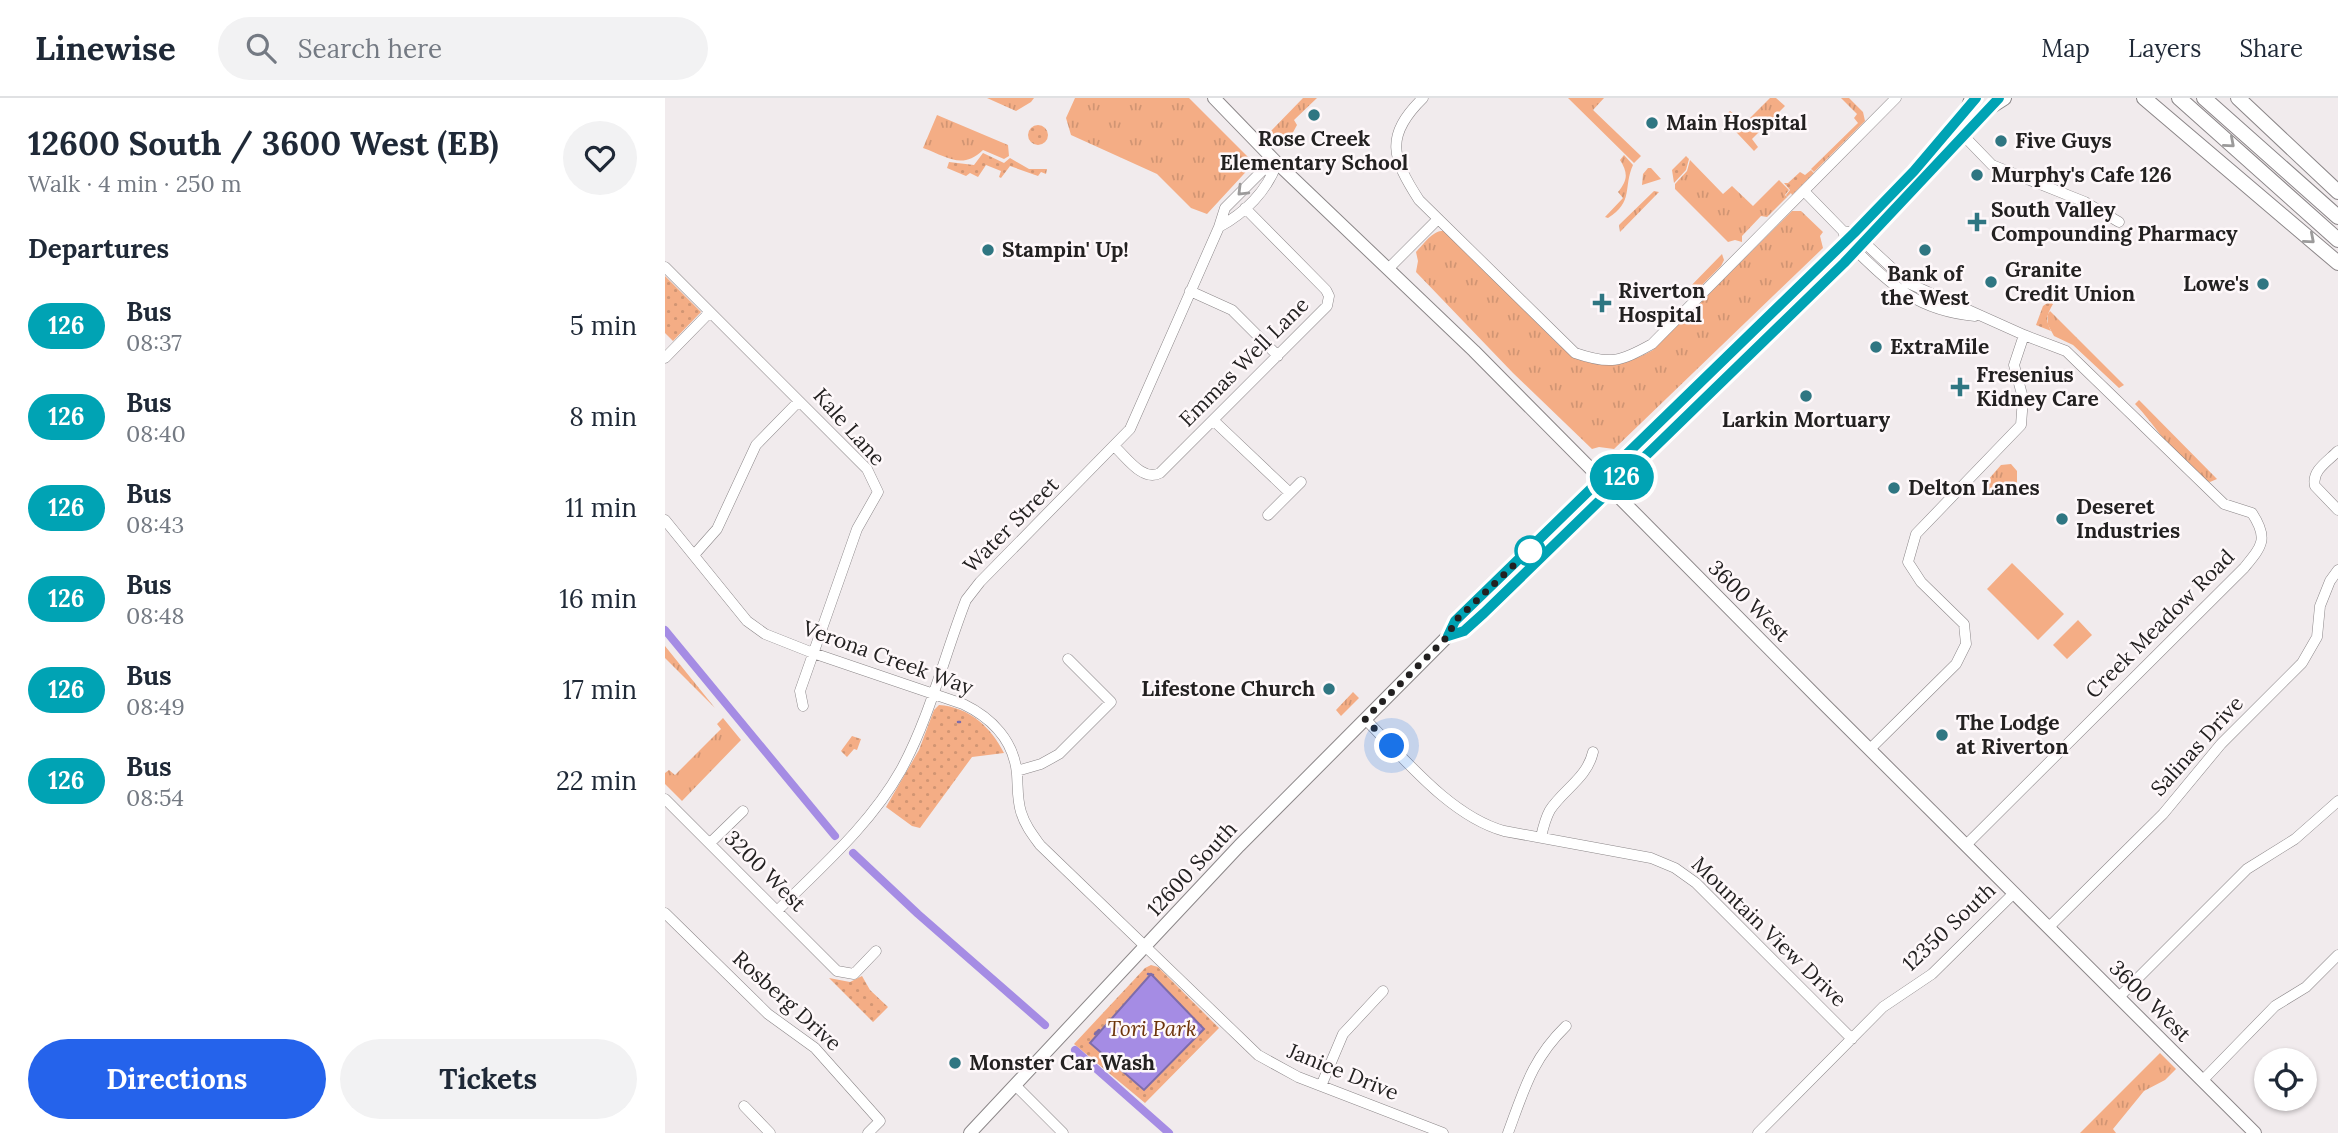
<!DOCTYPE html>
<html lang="en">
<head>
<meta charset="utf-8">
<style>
	:root { --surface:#fff; --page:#f2f2f3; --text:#1f2937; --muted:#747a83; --line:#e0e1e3; --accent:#2563eb }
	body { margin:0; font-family:Lora,serif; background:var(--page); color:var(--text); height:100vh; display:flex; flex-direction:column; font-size:26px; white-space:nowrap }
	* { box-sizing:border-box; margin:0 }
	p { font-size:23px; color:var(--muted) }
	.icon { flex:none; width:38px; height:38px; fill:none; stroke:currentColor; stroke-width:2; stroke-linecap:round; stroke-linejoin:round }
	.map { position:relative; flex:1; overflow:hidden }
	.details { display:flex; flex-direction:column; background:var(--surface); width:665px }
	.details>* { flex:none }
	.badge { padding:0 14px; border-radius:23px; font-size:24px; line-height:46px }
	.controls { position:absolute; left:1589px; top:950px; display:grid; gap:14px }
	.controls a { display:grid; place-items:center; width:63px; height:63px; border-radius:50%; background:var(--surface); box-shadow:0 2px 5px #0004; font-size:35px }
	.you { position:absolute; width:35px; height:35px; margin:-18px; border:5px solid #fff; border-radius:50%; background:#1a73e8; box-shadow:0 0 0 10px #1a73e833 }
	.map>.badge { position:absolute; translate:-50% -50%; box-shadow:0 0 0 4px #fff }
	h2 { padding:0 28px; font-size:26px; line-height:63px }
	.round { display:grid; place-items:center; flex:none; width:74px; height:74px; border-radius:37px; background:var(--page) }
	.summary { display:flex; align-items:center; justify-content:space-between; height:119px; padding:0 28px }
	h1 { font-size:33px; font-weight:800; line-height:52px }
	.button { display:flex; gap:14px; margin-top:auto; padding:14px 28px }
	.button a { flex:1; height:80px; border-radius:42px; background:var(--accent); color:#fff; font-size:28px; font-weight:800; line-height:80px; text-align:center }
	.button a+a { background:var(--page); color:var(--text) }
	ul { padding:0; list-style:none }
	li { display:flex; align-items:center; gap:21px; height:91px; padding:0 28px }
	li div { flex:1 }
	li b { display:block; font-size:26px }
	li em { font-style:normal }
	li .badge { min-width:77px; font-weight:700; text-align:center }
	header { display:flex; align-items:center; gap:42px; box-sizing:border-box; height:98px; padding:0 35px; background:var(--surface); border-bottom:2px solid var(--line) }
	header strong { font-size:33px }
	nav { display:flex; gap:38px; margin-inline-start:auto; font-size:24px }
	.search { width:490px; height:63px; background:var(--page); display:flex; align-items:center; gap:18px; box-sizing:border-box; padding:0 24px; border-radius:38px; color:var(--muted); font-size:26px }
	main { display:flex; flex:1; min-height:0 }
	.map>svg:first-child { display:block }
	.grass { fill:url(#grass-tufts) }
	.park { fill:url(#park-dots) }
	.pitch { fill:#f4ad85 }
	.water { fill:#a58ce4; stroke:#7e6caa; stroke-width:2 }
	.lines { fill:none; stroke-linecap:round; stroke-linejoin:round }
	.stream { stroke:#7e6caa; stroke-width:2.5 }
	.canal { stroke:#a58ce4; stroke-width:8 }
	.minor-casing { stroke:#8b8688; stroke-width:11 }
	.major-casing { stroke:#8b8688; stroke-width:14 }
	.highway-casing { stroke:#8b8688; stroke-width:16 }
	.minor { stroke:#fff; stroke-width:10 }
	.major { stroke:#fff; stroke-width:12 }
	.highway { stroke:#fff; stroke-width:14 }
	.oneway { stroke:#9c9b9b }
	.line-casing { stroke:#fff; stroke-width:16 }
	.line { stroke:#00a3b4; stroke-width:10 }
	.walk { stroke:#232121; stroke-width:7; stroke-dasharray:0 12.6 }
	.poi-dot { fill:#2f7682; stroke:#fef8fa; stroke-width:2.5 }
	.stop-dot { fill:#fff; stroke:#00a3b4; stroke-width:3.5 }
	.labels { text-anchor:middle; stroke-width:5; stroke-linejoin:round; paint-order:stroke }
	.poi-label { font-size:21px; font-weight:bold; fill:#232121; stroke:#fef8fa; text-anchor:start }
	.street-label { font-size:21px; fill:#232121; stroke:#fef8fa }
	.park-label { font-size:21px; font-style:italic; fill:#6c330a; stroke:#fef8fa }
</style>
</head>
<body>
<header>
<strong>Linewise</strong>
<div class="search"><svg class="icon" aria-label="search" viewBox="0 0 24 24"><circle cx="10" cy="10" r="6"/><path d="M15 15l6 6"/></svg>Search here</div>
<nav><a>Map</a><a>Layers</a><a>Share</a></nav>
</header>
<main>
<section class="details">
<div class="summary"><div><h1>12600 South / 3600 West (EB)</h1><p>Walk · 4 min · 250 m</p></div><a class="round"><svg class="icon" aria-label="heart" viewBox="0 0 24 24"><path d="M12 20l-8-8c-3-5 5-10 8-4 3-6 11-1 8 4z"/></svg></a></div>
<h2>Departures</h2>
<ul>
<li><span class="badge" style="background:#00a3b4;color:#fff">126</span><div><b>Bus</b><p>08:37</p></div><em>5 min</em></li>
<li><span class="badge" style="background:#00a3b4;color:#fff">126</span><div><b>Bus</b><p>08:40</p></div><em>8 min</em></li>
<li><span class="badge" style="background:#00a3b4;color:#fff">126</span><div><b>Bus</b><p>08:43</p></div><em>11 min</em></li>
<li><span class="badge" style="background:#00a3b4;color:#fff">126</span><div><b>Bus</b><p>08:48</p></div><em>16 min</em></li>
<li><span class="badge" style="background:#00a3b4;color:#fff">126</span><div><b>Bus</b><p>08:49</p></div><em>17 min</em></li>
<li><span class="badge" style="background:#00a3b4;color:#fff">126</span><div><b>Bus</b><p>08:54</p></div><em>22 min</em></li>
</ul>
<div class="button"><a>Directions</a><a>Tickets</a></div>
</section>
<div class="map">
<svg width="1673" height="1035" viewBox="0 0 1673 1035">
	<defs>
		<pattern id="grass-tufts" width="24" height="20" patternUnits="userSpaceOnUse" patternTransform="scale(1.75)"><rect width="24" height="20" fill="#f4ad85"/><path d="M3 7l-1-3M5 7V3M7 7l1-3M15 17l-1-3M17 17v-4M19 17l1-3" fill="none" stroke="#d19573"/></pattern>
		<pattern id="park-dots" width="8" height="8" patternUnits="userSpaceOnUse" patternTransform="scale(1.75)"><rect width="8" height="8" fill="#f4ad85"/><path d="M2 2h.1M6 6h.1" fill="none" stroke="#d19573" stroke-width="1.8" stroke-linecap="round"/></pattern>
	</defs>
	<rect width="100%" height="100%" fill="#f1ebed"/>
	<path class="grass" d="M322,0H369L366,4L351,13Z
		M410,0H524L589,65L542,116L526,110L492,76L406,37L401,20Z
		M638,0H652L629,22L632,27L626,38L617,47L604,35Z
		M903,0H939L928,12L976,58L969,65Z
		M1105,0H1111L1120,8L1087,41L1093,49L1089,53L1058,20L1065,13L1081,24Z
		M1176,0H1184L1198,14L1200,23L1149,74L1146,71L1193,25L1189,20L1192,16Z
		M272,17L343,47L344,58L339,61L318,52C297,72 283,59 258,50Z
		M959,57L968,67C958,89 969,104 943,120L940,119L958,100L953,94C963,82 963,75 955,62Z
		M1025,62L1058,96L1067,88L1088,108L1114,82L1124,92L1120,97L1122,99L1102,119L1096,118L1077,138V144L1070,142L1063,144L1010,91V86L1022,73Z
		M983,70H986L996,81L977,87L978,76Z
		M989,93L994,94L955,134L954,127Z
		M1127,113H1136L1158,134L1155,138L1158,150L949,351L934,349L927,351L848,275L751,174L753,163L751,154C759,146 768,131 781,133L894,247C928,271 952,272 988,252Z
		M1057,156L1059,162L1056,168L1025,199L1018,196Z
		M1385,213L1459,287L1454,290L1408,247L1389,238L1383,227V216Z
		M1474,302L1552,381L1545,384C1522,378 1489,325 1470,306Z
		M1346,366L1352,373V384L1340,395H1330L1326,399L1320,392L1323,387V382L1336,367Z
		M0,548L50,610L0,560Z
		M688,594L694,600L676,618L671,612Z
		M58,620L76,642L17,703L0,686V675L4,672L10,677L56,631L52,626Z
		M1495,955L1511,971L1500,982L1479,993L1448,1031L1451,1035H1415Z"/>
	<path class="park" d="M363 37a10 10 0 1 1 20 0a10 10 0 1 1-20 0Z
		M318,55L339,65L345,60L364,71H382L381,76L376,74L373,78L345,68L336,80L334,79L336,73L321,67L313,79L305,75L301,78L282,70L284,64L309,67Z
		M1021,58L1024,61L1021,72L1009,85L1007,72Z
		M1146,72L1149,75L1127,97L1126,95L1122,99L1121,97L1125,92L1119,85H1123L1135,74L1140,77Z
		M0,178L36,214L8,243L0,235Z
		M1385,203L1388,206C1382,216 1380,222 1386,233L1371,227L1378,208Z
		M274,607C304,609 326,629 339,655L307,659L255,730L247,728L221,709L254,652L269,612Z
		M187,638L196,641L192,652L189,651L182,659L176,653Z
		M486,867L493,869L554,930L480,1005L409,946L480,870Z
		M197,878L205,892L223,909L208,924L164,880L185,884Z"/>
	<path class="pitch" d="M1347,465L1399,516L1373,542L1322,491Z
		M1413,522L1427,537L1402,561L1388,547Z"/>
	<path class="water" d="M486,876L539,931L479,992L425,945Z"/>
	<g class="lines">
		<path class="stream" d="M293,624H295
			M483,876L488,877
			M430,936L434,932"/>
		<path class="canal" d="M0,532L170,738
			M188,755L253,816L380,927
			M410,952L504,1035"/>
		<g class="minor-casing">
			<path id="minor" d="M758,0C719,38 727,60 754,102L910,255C945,267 955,264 987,246L1231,0
				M1298,37L1327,67L1420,104L1454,124
				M1139,93L1178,133L1181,143C1224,184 1248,212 1310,218
				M554,129C580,115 602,93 612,65
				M1178,133L1189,135L1243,185L1359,237L1401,253L1559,406L1587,415C1604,441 1597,448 1579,470L1301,747
				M0,169L202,371L213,394L192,431L135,593L138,608
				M724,170L773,121
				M525,193L567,212L613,258
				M0,260L45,214
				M548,322L625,395
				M450,349C462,360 478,384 495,375L662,208L664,198L661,192L580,110
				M1673,353C1663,363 1646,373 1650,388L1673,412
				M603,417L636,384
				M0,422L82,523L100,536L148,555L298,606C327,620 349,643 352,676C353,689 352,701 356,714C360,727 367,736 375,747L593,957L633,979L778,1035
				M29,457L52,431L91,347L134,303
				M700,621C739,660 785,718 839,733L986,760L1010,770L1031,785L1187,941
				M1205,651L1291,566L1301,546L1299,526L1256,484L1243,464L1251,436L1356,327L1358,300L1349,267L1359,237
				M352,673L376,666L394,656L446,604L403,561
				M0,701L172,873L189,876L211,853
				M876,739C878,730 880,721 885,712C899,691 922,680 928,654
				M45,745L78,713
				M112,813C156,769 205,727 236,672C265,619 279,558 301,502L315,484L465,331L554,129L560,110L597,73L612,65
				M0,815L103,916L150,950L215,1023L203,1035
				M1384,829L1498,716L1556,646L1637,565L1652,539L1655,508L1665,483L1673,472
				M1454,899L1582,771L1630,741L1673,703
				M1537,983L1610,908L1641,889L1673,857
				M350,987L398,1035
				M656,988L678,936L718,893
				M79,1008L105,1035
				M843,1035C859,992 867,961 901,928
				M1093,1035L1218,909L1267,876L1349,795"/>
		</g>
		<g class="major-casing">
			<path id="major" d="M549,0L612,65L809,253L1156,603L1590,1035
				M783,538L799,533L1179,165L1333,2
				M305,1035L574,748L783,538L790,523L1189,135L1249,73L1309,3"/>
		</g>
		<g class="highway-casing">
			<path id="highway" d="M1479,0L1673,165
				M1514,0L1673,142
				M1539,0L1673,119
				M1573,0L1673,94
				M1328,7L1339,0
				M1304,8L1307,0"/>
		</g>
		<use href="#minor" class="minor"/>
		<use href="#major" class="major"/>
		<use href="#highway" class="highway"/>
	</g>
	<defs><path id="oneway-chevron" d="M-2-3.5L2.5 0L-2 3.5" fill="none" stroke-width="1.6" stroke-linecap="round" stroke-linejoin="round" transform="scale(1.75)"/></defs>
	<g class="oneway">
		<use href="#oneway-chevron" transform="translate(1565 45) rotate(41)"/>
		<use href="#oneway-chevron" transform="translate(577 93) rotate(135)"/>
		<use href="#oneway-chevron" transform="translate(1645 141) rotate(41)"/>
	</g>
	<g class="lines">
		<g class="line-casing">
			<path id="line" d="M1311,0L1249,73L1189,135L790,523L783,538L799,533L819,515L1179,165L1334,0"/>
		</g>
		<use href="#line" class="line"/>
		<path class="walk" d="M727,648L700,621L783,538L790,523L867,450L865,453"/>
	</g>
	<g class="poi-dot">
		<circle cx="649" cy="17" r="7"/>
		<circle cx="987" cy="25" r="7"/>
		<circle cx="1336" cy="43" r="7"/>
		<circle cx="1312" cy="77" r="7"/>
		<path d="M1308.5 113.5h7v7h7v7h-7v7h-7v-7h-7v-7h7z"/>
		<circle cx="323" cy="152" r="7"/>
		<circle cx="1260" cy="152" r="7"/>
		<circle cx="1326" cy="184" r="7"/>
		<circle cx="1598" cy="186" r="7"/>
		<path d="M933.5 194.5h7v7h7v7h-7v7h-7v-7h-7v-7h7z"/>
		<circle cx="1211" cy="249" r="7"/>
		<path d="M1291.5 278.5h7v7h7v7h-7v7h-7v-7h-7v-7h7z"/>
		<circle cx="1141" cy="298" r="7"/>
		<circle cx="1229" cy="390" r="7"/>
		<circle cx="1397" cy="421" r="7"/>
		<circle cx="664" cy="591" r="7"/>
		<circle cx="1277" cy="637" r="7"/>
		<circle cx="290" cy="965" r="7"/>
	</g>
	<circle class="stop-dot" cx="865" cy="453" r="14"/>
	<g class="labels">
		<g class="poi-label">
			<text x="1001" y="32">Main Hospital</text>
			<text x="649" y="48" text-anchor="middle">Rose Creek<tspan x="649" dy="24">Elementary School</tspan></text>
			<text x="1350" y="50">Five Guys</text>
			<text x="1326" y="84">Murphy's Cafe 126</text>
			<text x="1326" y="119">South Valley<tspan x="1326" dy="24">Compounding Pharmacy</tspan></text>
			<text x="337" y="159">Stampin' Up!</text>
			<text x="1340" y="179">Granite<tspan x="1340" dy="24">Credit Union</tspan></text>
			<text x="1260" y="183" text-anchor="middle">Bank of<tspan x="1260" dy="24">the West</tspan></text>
			<text x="1584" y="193" text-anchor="end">Lowe's</text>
			<text x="953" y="200">Riverton<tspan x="953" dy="24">Hospital</tspan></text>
			<text x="1225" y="256">ExtraMile</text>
			<text x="1311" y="284">Fresenius<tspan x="1311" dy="24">Kidney Care</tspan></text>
			<text x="1141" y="329" text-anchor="middle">Larkin Mortuary</text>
			<text x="1243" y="397">Delton Lanes</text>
			<text x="1411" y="416">Deseret<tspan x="1411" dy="24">Industries</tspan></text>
			<text x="650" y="598" text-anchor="end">Lifestone Church</text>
			<text x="1291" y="632">The Lodge<tspan x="1291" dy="24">at Riverton</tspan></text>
			<text x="304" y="972">Monster Car Wash</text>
		</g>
		<g class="street-label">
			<text transform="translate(579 264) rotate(-45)" y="7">Emmas Well Lane</text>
			<text transform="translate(184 329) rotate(48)" y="7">Kale Lane</text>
			<text transform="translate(346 427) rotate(-45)" y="7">Water Street</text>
			<text transform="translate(1084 503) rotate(45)" y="7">3600 West</text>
			<text transform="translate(1495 526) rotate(-45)" y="7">Creek Meadow Road</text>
			<text transform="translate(223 560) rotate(20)" y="7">Verona Creek Way</text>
			<text transform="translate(1532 648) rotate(-48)" y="7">Salinas Drive</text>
			<text transform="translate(527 771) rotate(-47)" y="7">12600 South</text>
			<text transform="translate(100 773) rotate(45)" y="7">3200 West</text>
			<text transform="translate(1284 829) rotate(-43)" y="7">12350 South</text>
			<text transform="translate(1104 834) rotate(44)" y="7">Mountain View Drive</text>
			<text transform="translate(122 903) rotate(42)" y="7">Rosberg Drive</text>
			<text transform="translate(1485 903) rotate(45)" y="7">3600 West</text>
			<text transform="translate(678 974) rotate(22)" y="7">Janice Drive</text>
		</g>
		<g class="park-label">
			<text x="487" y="938">Tori Park</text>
		</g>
	</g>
</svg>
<div class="controls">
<a><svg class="icon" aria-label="locate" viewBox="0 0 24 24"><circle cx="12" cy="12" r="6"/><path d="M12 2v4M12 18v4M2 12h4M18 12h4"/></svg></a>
</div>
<div class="you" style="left:727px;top:648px"></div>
<b class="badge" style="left:957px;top:379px;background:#00a3b4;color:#fff">126</b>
</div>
</main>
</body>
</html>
